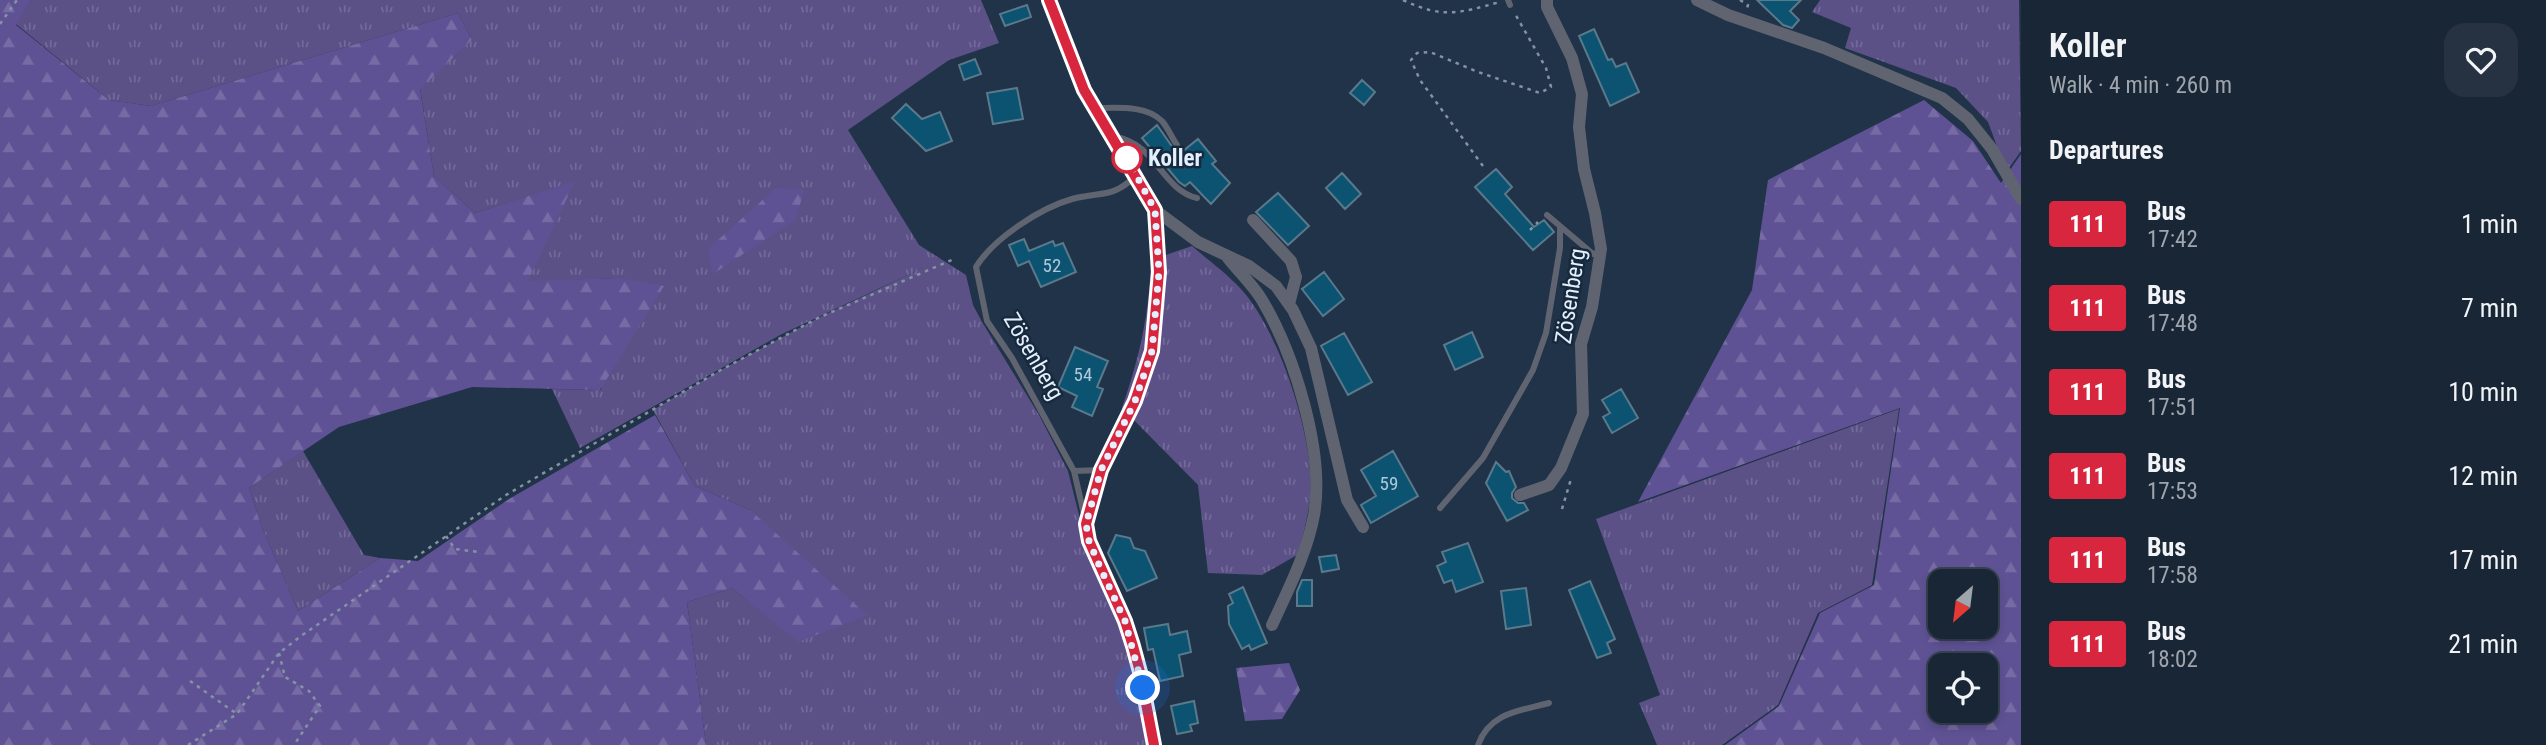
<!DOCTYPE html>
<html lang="en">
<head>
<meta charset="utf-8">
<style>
	:root { --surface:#192636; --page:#263242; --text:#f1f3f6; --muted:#9fa5ad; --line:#374351 }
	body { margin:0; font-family:"Roboto Condensed",sans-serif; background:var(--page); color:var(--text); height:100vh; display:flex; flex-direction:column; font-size:26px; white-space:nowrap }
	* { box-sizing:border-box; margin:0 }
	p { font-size:23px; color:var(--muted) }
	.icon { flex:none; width:38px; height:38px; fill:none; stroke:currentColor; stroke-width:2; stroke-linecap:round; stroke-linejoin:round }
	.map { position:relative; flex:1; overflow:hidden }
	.side { display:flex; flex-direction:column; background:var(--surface); width:525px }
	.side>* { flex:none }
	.badge { padding:0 14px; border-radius:5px; font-size:24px; line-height:46px }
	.needle { width:46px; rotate:208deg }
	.controls { position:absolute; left:1928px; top:569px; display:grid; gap:14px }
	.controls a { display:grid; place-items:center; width:70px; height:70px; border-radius:14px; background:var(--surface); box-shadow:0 4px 10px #0003,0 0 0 2px var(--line); font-size:35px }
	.you { position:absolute; width:35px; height:35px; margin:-18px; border:5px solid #fff; border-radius:50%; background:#1a73e8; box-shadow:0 0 0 10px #1a73e833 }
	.map>.badge { position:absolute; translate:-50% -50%; box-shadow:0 0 0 4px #fff }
	h2 { padding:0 28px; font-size:26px; line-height:63px }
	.round { display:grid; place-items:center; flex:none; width:74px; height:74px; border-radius:21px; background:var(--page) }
	.head { display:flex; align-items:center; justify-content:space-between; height:119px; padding:0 28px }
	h1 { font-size:33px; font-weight:700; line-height:52px }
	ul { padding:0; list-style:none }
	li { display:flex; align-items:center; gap:21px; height:84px; padding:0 28px }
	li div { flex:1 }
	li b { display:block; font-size:26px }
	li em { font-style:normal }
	li .badge { min-width:77px; font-weight:700; text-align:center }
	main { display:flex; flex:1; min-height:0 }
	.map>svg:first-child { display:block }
	.grass { fill:url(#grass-tufts) }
	.forest { fill:url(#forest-firs); fill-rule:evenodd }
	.building { fill:#0c5372; stroke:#5a798b; stroke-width:2 }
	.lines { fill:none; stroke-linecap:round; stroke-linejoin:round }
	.path { stroke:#8493a4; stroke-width:2.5; stroke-dasharray:3.5 5; stroke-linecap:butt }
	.lane { stroke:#606471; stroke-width:6 }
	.street { stroke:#606471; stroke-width:12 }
	.line-casing { stroke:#fff; stroke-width:16 }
	.line { stroke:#d7263d; stroke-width:10 }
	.walk { stroke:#e5f0fe; stroke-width:7; stroke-dasharray:0 12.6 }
	.stop-dot { fill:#fff; stroke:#d7263d; stroke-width:3.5 }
	.labels { text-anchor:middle; stroke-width:5; stroke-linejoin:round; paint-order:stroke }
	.number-label { font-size:19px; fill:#afc9db }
	.stop-label { font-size:23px; font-weight:bold; fill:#e5f0fe; stroke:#17293d; text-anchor:start }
	.street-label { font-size:23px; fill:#e5f0fe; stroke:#17293d }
</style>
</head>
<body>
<main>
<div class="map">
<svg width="2021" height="745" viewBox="0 0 2021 745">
	<defs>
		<pattern id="grass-tufts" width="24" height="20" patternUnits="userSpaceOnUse" patternTransform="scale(1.75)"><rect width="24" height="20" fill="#5b5187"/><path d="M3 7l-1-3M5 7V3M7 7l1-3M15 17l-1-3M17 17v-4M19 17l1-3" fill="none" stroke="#726a99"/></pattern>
		<pattern id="forest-firs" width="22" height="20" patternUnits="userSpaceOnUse" patternTransform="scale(1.75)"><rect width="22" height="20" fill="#5f5294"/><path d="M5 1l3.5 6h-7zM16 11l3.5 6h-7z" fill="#766ba4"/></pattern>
	</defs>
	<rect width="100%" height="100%" fill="#213348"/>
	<path class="grass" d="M31,0H981L999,43L949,60L848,130L919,245L966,275L973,305L982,322L1039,415L1068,471L1090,559L1119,625L1146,703L1144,731L1147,745H706L687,602L732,588L798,641L750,510L695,486L653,410L719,371L818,318L931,264L780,335L580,448L552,389L601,390L618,278L527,282L574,182L475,213L434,176L420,88L472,40L458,13L151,106L109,100L16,24Z
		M1820,0H2019L2021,151L2009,168L1998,149L1988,122L1956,88L1845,48L1851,28L1812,12Z
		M1192,246C1208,260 1226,273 1240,288C1279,329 1316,442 1310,498C1308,517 1303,537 1297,555L1262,575L1208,573L1198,485L1122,408C1140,355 1149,316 1151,260Z
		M1899,409L1872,585L1818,613L1778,705L1722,745H1657L1639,703L1660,695L1596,519Z
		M303,451L364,555L380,558L298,611L261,525L249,488Z"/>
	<path class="forest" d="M0,0H31L16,25L109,100L151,106L458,13L472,40L420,89L434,176L475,213L575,181L528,281L618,278L664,286L600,390L472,387L339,427L249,488L261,525L298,611L380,558L418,561L509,499L655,415L695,486L750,510L867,615L798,642L732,588L687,602L706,745H0Z
		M1924,100L1973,141L2001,183L2021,154V745H1725L1779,706L1820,613L1874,585L1900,408L1638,502L1752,290L1768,180ZM1941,581H1986V626H1941ZM1941,665H1986V710H1941Z
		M776,188L804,190L796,219L713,274L708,249Z
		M1289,663L1300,690L1282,719L1245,721L1236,668Z"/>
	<path class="building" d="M1757,0H1801L1790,11L1799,20L1792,28L1783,25Z
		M1027,5L1031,17L1005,26L1000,14Z
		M1594,29L1608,60L1612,59L1616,67L1626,63L1639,92L1610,106L1579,36Z
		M975,59L981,74L964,80L959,65Z
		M1362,80L1375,92L1364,105L1350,93Z
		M1017,88L1023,119L993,124L987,93Z
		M906,104L922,119L940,112L952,141L926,151L892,118Z
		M1157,125L1178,155L1198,139L1216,161L1212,164L1230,183L1211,204L1190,182L1185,186L1179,182L1142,138Z
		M1496,169L1512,187L1505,194L1534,227L1544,220L1554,232L1533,250L1475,187Z
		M1342,173L1361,194L1345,209L1326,188Z
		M1278,193L1309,226L1288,245L1256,212Z
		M1024,239L1029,251L1053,241L1055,246L1063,243L1076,272L1041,287L1029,261L1018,266L1009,245Z
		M1324,272L1344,299L1323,316L1302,289Z
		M1472,332L1483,357L1455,370L1444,345Z
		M1344,333L1372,382L1348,395L1321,346Z
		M1075,347L1108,361L1097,387L1103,389L1092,416L1072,407L1077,396L1058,387Z
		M1621,389L1638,418L1612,433L1603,417L1610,413L1602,400Z
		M1393,451L1418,496L1371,523L1361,505L1376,496L1361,470Z
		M1496,462L1506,472L1509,471L1516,487L1512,493V498L1518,503H1524L1528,510L1507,521L1486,483Z
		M1116,535L1130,538L1134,548L1145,551L1157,578L1127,591L1108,553Z
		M1468,543L1483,582L1456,592L1452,580L1444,583L1437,566L1446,562L1442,552Z
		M1336,555L1339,569L1322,572L1319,557Z
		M1302,580H1312V606H1297V592Z
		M1590,581L1615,639L1607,643L1611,653L1597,658L1569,590Z
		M1243,587L1267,643L1251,650L1249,645L1242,649L1229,624L1228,606L1233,603L1229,594Z
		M1526,588L1531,625L1506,629L1501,591Z
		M1168,624L1170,635L1187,631L1191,652L1179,655L1183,676L1160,681L1153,649L1148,650L1144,628Z
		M1194,701L1198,723L1190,725L1192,731L1177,734L1171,706Z"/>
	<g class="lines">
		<path class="path" d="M1403,0C1443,19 1459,13 1500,2
			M1740,0L1748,5L1747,8
			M0,24L17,0
			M1483,166L1420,80L1411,60L1417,53L1430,52L1478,72L1540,93L1551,87L1546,68L1514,12
			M1530,230L1538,222
			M1562,509L1571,479
			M446,536L455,549L479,552
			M279,653L285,677L309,691L320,706L294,745
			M190,681L237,714
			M188,745L237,714L279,653L301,636L506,495L719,371L818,318L954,259"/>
		<path class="lane" d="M1508,0L1510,5
			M1097,108C1118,108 1146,105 1162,121C1168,128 1172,138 1177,145
			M1115,137C1156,143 1162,190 1197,198
			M1560,226L1593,254L1600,253
			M1074,471L1101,470
			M1440,508L1483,458L1533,370L1546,333L1560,248V226L1547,215
			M1085,519L1074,471L1012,358L987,321L976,267C993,239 1040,208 1072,199C1102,191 1111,199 1136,176
			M1478,745C1490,712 1520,711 1549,703"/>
		<path class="street" d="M1049,0L1084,90L1137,175L1155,210L1159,272L1152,351L1135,401L1101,470L1086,524L1089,541L1125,621L1140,672L1154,745
			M1697,0L1728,15L1824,48L1942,98L1968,119L1992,149L2021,199
			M1155,210L1198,242L1249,266L1276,286L1293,310L1311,348L1347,500L1363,527
			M1253,220L1291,261L1296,277L1289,304
			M1228,258C1239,272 1253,285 1262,300C1294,354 1325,452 1314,515C1307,553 1288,590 1272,625
			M1520,495L1549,485L1561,468L1583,414L1581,344L1592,307L1601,249L1595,213L1584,169L1579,127L1582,94L1572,58L1547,7V0"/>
	</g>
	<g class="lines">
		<g class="line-casing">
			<path id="line" d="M1049,0L1084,90L1155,210L1159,272L1152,351L1135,401L1101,470L1086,524L1089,541L1125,621L1133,646L1140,672L1154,745"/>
		</g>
		<use href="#line" class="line"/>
		<path class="walk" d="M1127,158L1155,210L1159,272L1152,351L1135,401L1101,470L1086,524L1089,541L1100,567L1125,621L1143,688"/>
	</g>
	<circle class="stop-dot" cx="1127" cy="158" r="14"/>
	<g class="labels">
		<g class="number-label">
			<text x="1052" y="272">52</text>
			<text x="1083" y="381">54</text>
			<text x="1389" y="490">59</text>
		</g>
		<g class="stop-label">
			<text x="1148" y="166">Koller</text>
		</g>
		<g class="street-label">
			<text transform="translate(1570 296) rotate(-81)" y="8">Zösenberg</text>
			<text transform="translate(1034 356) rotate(60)" y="8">Zösenberg</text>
		</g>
	</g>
</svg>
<div class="controls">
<a><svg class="needle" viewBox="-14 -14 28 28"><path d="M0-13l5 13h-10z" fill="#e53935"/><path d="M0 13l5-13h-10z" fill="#9fa5ad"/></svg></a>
<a><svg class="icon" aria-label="locate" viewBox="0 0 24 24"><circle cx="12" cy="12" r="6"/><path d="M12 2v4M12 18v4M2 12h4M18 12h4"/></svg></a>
</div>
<div class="you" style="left:1143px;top:688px"></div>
</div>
<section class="side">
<div class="head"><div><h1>Koller</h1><p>Walk · 4 min · 260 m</p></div><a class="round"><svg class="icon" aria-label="heart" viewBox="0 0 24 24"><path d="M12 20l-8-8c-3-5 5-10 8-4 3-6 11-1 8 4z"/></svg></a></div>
<h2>Departures</h2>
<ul>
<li><span class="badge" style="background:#d7263d;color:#fff">111</span><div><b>Bus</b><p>17:42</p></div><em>1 min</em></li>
<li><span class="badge" style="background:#d7263d;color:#fff">111</span><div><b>Bus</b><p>17:48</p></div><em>7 min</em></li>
<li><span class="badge" style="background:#d7263d;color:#fff">111</span><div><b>Bus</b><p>17:51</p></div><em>10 min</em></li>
<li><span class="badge" style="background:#d7263d;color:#fff">111</span><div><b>Bus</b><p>17:53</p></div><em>12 min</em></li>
<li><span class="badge" style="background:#d7263d;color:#fff">111</span><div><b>Bus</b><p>17:58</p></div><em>17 min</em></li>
<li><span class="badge" style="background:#d7263d;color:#fff">111</span><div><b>Bus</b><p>18:02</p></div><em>21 min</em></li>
</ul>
</section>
</main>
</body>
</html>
